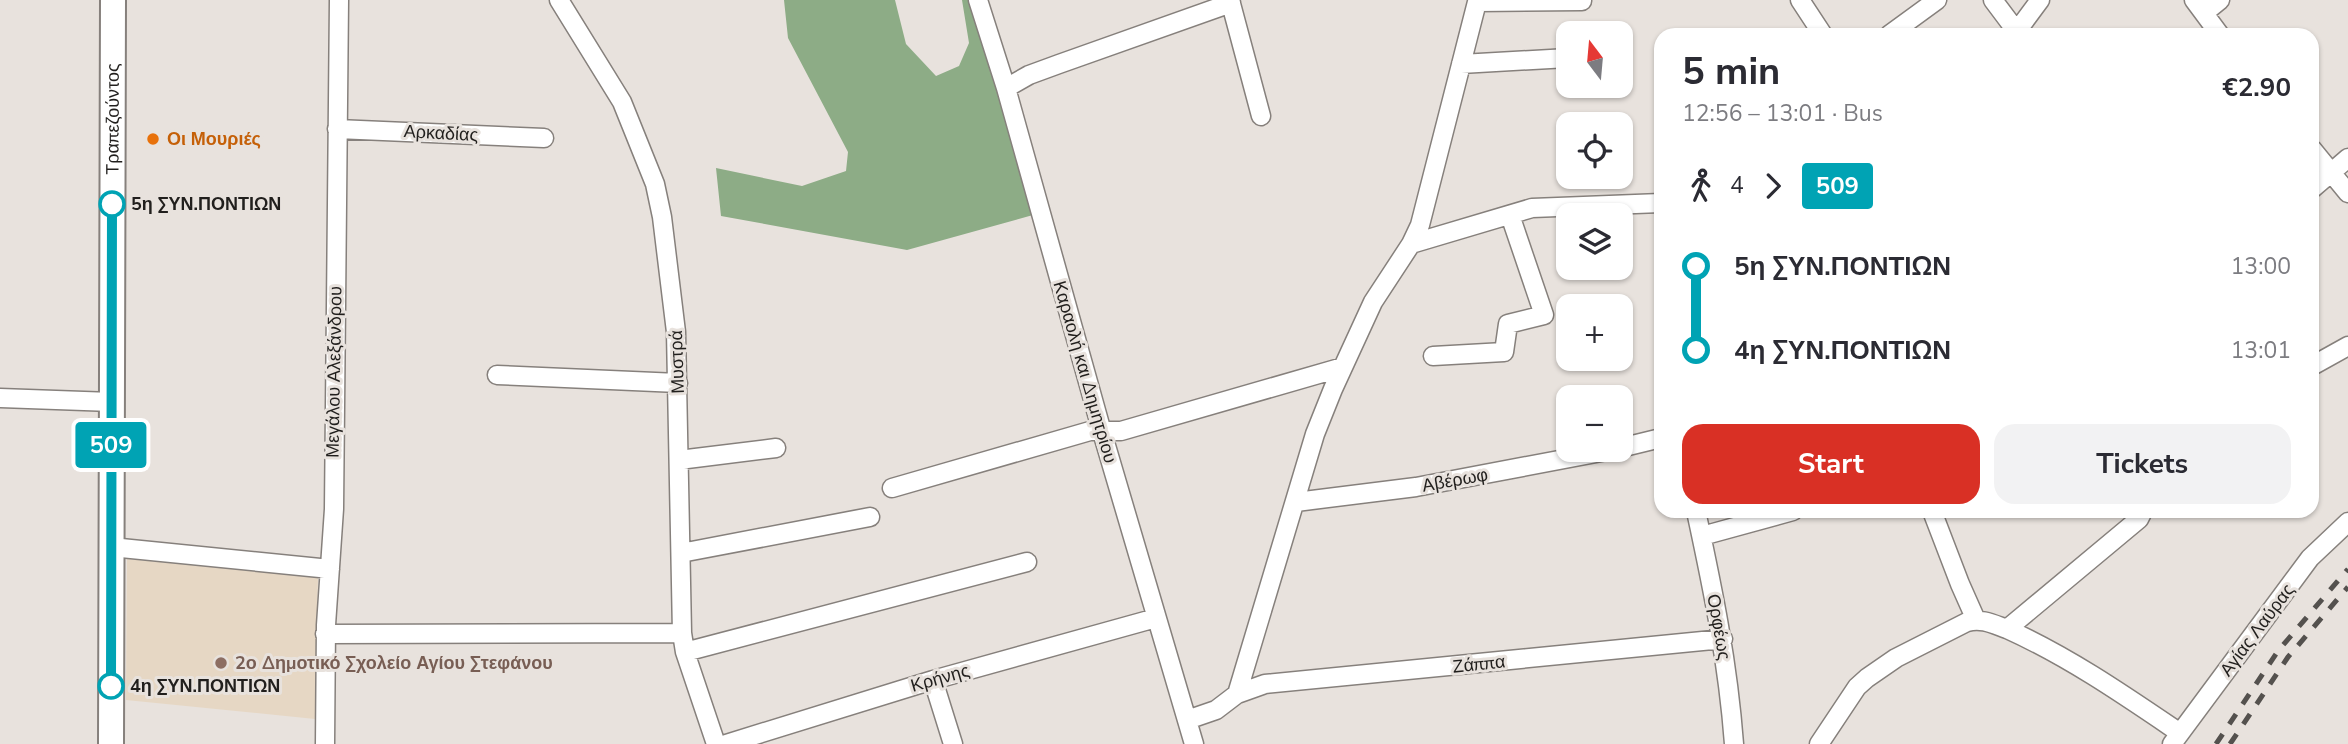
<!DOCTYPE html>
<html lang="en">
<head>
<meta charset="utf-8">
<style>
	:root { --surface:#fff; --page:#f2f2f3; --text:#2b2b33; --muted:#7c7c81; --accent:#d93025 }
	body { margin:0; font-family:"Nunito Sans",sans-serif; background:var(--page); color:var(--text); height:100vh; display:flex; flex-direction:column; font-size:26px; white-space:nowrap }
	* { box-sizing:border-box; margin:0 }
	p { font-size:23px; color:var(--muted) }
	.icon { flex:none; width:38px; height:38px; fill:none; stroke:currentColor; stroke-width:2; stroke-linecap:round; stroke-linejoin:round }
	.map { position:relative; flex:1; overflow:hidden }
	.side { position:absolute; left:1654px; top:28px; width:665px; height:490px; display:flex; flex-direction:column; background:var(--surface); border-radius:21px; box-shadow:0 2px 5px #0004 }
	.side>* { flex:none }
	.badge { padding:0 14px; border-radius:5px; font-size:24px; line-height:46px }
	.needle { width:46px; rotate:344deg }
	.buttons { position:absolute; left:1556px; top:21px; display:grid; gap:14px }
	.buttons a { display:grid; place-items:center; width:77px; height:77px; border-radius:14px; background:var(--surface); box-shadow:0 2px 5px #0004; font-size:35px }
	.map>.badge { position:absolute; translate:-50% -50%; box-shadow:0 0 0 4px #fff }
	.legs { display:flex; align-items:center; gap:10px; height:77px; padding:0 28px; font-size:23px }
	.legs p { margin-inline-start:auto }
	.headline { display:flex; align-items:center; justify-content:space-between; height:119px; padding:0 28px }
	h1 { font-size:38px; font-weight:700; line-height:52px }
	.primary-button { display:flex; gap:14px; margin-top:auto; padding:14px 28px }
	.primary-button a { flex:1; height:80px; border-radius:21px; background:var(--accent); color:#fff; font-size:28px; font-weight:700; line-height:80px; text-align:center }
	.primary-button a+a { background:var(--page); color:var(--text) }
	ul { padding:0 28px; list-style:none }
	li { display:flex; align-items:center; gap:24px; height:84px; font-size:26px }
	li i { display:grid; place-items:center; width:10px; height:100%; margin:0 9px; background:currentColor }
	li i::after { content:''; width:18px; height:18px; margin:-9px; border:5px solid; border-radius:50%; background:var(--surface) }
	li p { margin-inline-start:auto }
	li:first-child i { background:linear-gradient(#0000 50%,currentColor 0) }
	li:last-child i { background:linear-gradient(currentColor 50%,#0000 0) }
	.map>svg:first-child { display:block }
	.education { fill:#e6d7c4 }
	.forest { fill:#8dac86 }
	.lines { fill:none; stroke-linecap:round; stroke-linejoin:round }
	.minor-casing { stroke:#86807c; stroke-width:21 }
	.secondary-casing { stroke:#86807c; stroke-width:28 }
	.minor { stroke:#fff; stroke-width:18 }
	.secondary { stroke:#fff; stroke-width:24 }
	.rail { stroke:#54514e; stroke-width:5; stroke-dasharray:12 12; stroke-linecap:butt }
	.line-1-casing { stroke:#fff; stroke-width:16 }
	.line-1 { stroke:#00a3b4; stroke-width:10 }
	.food-dot { fill:#e8710a; stroke:#e8e2dd; stroke-width:2.5 }
	.stop-1-dot { fill:#fff; stroke:#00a3b4; stroke-width:3.5 }
	.education-dot { fill:#8d6e63; stroke:#e8e2dd; stroke-width:2.5 }
	.labels { text-anchor:middle; stroke-width:6; stroke-linejoin:round; paint-order:stroke }
	.street-label { font-size:18px; fill:#211f1d; stroke:#e8e2dd }
	.food-label { font-size:18px; font-weight:bold; fill:#c56008; stroke:#e8e2dd; text-anchor:start }
	.stop-label { font-size:18px; font-weight:bold; fill:#211f1d; stroke:#e8e2dd; text-anchor:start }
	.education-label { font-size:18px; font-weight:bold; fill:#785e54; stroke:#e8e2dd; text-anchor:start }
</style>
</head>
<body>
<div class="map">
<svg width="2348" height="744" viewBox="0 0 2348 744">
	<rect width="100%" height="100%" fill="#e8e2dd"/>
	<path class="education" d="M127,559L318,576L315,719L126,700Z"/>
	<path class="forest" d="M784,0H895L906,44L936,76L959,66L969,43L962,0H970L1000,93L1033,215L907,250L721,216L716,168L802,186L846,171L848,152L788,38Z"/>
	<g class="lines">
		<g class="minor-casing">
			<path id="minor" d="M559,0L622,102L655,184L662,217L676,332L682,633L685,652L716,744
				M978,0L1006,88L1102,432L1194,744
				M1230,0L1261,116
				M1800,0L1823,35
				M1993,0L2017,32
				M2194,0L2220,35
				M2204,13L2220,0
				M1889,35L1937,0
				M2014,35L2040,0
				M1461,64L1568,58
				M1006,88L1029,75L1059,64L1231,3
				M337,129L544,138
				M2312,149L2348,193
				M2312,189L2348,158
				M1411,244L1532,208L1661,203
				M1433,356L1504,352L1508,324L1544,315L1510,215
				M2312,366L2348,346
				M497,375L678,383
				M0,398L112,402
				M1620,448L1661,438
				M679,460L776,448
				M892,488L1090,431H1121L1343,367
				M1296,502L1416,487L1612,450
				M1696,511C1713,590 1728,663 1734,744
				M1932,511L1960,584L1976,620
				M1702,536L1793,511
				M111,547L330,569
				M681,553L870,517
				M2007,629C2069,657 2124,695 2180,733
				M325,634L682,633
				M685,652L1027,562
				M933,680L953,744
				M1237,694L1265,684L1723,639
				M1187,720L1216,710L1237,694L1315,434L1333,389L1373,302L1411,244L1420,225L1477,2L1582,1
				M325,744L326,625L334,509L339,0
				M726,744L933,680L1156,618
				M1819,744L1857,687L1867,678L1896,658L1967,622C1982,618 1993,624 2007,629L2139,519L2143,511
				M2172,744L2310,558L2348,522"/>
		</g>
		<g class="secondary-casing">
			<g id="secondary">
				<path id="s1" d="M111,744L113,0"/>
			</g>
		</g>
		<use href="#minor" class="minor"/>
		<use href="#secondary" class="secondary"/>
		<path class="rail" d="M2216,744L2278,651L2348,569
			M2230,744L2288,657L2348,587"/>
	</g>
	<g class="lines">
		<g class="line-1-casing">
			<path id="line-1" d="M111,686L112,204"/>
		</g>
		<use href="#line-1" class="line-1"/>
	</g>
	<circle class="food-dot" cx="153" cy="139" r="7"/>
	<g class="stop-1-dot">
		<circle cx="112" cy="204" r="12"/>
		<circle cx="111" cy="686" r="12"/>
	</g>
	<circle class="education-dot" cx="221" cy="663" r="7"/>
	<g class="labels">
		<g class="street-label">
			<text dy="6" stroke="none"><textPath href="#s1" startOffset="625">Τραπεζούντος</textPath></text>
			<text transform="translate(441 133) rotate(3)" y="6">Αρκαδίας</text>
			<text transform="translate(677 362) rotate(-92)" y="6">Μυστρά</text>
			<text transform="translate(334 372) rotate(-89)" y="6">Μεγάλου Αλεξάνδρου</text>
			<text transform="translate(1085 372) rotate(74)" y="6">Καραολή και Δημητρίου</text>
			<text transform="translate(1455 480) rotate(-10)" y="6">Αβέρωφ</text>
			<text transform="translate(1719 627) rotate(80)" y="6">Ορφέως</text>
			<text transform="translate(2257 630) rotate(-53)" y="6">Αγίας Λαύρας</text>
			<text transform="translate(1479 664) rotate(-6)" y="6">Ζάππα</text>
			<text transform="translate(940 678) rotate(-16)" y="6">Κρήνης</text>
		</g>
		<g class="food-label">
			<text x="167" y="145">Οι Μουριές</text>
		</g>
		<g class="stop-label">
			<text x="131" y="210">5η ΣΥΝ.ΠΟΝΤΙΩΝ</text>
			<text x="130" y="692">4η ΣΥΝ.ΠΟΝΤΙΩΝ</text>
		</g>
		<g class="education-label">
			<text x="235" y="669">2ο Δημοτικό Σχολείο Αγίου Στεφάνου</text>
		</g>
	</g>
</svg>
<div class="buttons">
<a><svg class="needle" viewBox="-14 -14 28 28"><path d="M0-13l5 13h-10z" fill="#e53935"/><path d="M0 13l5-13h-10z" fill="#7c7c81"/></svg></a>
<a><svg class="icon" aria-label="locate" viewBox="0 0 24 24"><circle cx="12" cy="12" r="6"/><path d="M12 2v4M12 18v4M2 12h4M18 12h4"/></svg></a>
<a><svg class="icon" aria-label="layers" viewBox="0 0 24 24"><path d="M12 4l9 5-9 5-9-5zM3 14l9 5 9-5"/></svg></a>
<a>+</a>
<a>−</a>
</div>
<b class="badge" style="left:111px;top:445px;background:#00a3b4;color:#fff">509</b>
<section class="side">
<div class="headline"><div><h1>5 min</h1><p>12:56 – 13:01 · Bus</p></div><b>€2.90</b></div>
<div class="legs"><svg class="icon" aria-label="walk" viewBox="0 0 24 24"><circle cx="13" cy="4" r="2"/><path d="M13 8l-2 6 4 7M11 14l-3 7M7 12l3-4h3l4 4"/></svg>4<svg class="icon" aria-label="forward" viewBox="0 0 24 24"><path d="M9 5l7 7-7 7"/></svg><b class="badge" style="background:#00a3b4;color:#fff">509</b></div>
<ul>
<li><i style="color:#00a3b4"></i><b>5η ΣΥΝ.ΠΟΝΤΙΩΝ</b><p>13:00</p></li>
<li><i style="color:#00a3b4"></i><b>4η ΣΥΝ.ΠΟΝΤΙΩΝ</b><p>13:01</p></li>
</ul>
<div class="primary-button"><a>Start</a><a>Tickets</a></div>
</section>
</div>
</body>
</html>
